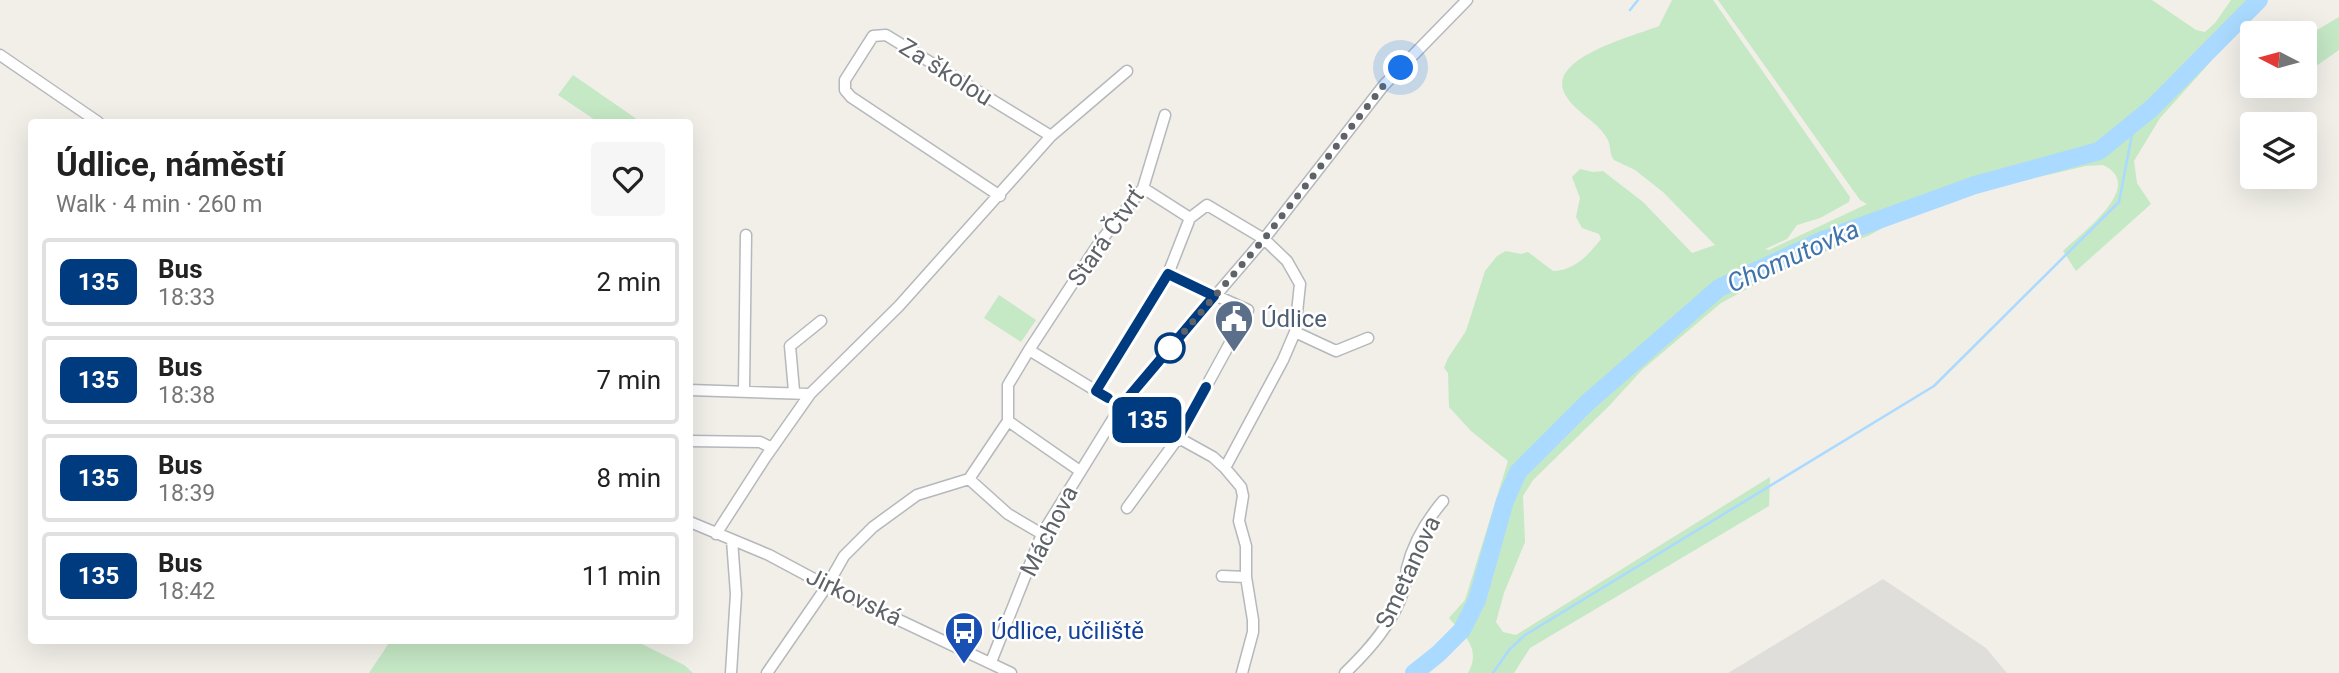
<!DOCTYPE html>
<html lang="en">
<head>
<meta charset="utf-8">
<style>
	:root { --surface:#fff; --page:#f6f6f6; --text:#222; --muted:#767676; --line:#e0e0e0 }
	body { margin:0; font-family:Roboto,sans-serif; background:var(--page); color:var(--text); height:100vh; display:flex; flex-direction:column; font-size:26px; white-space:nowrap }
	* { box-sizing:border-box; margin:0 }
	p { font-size:23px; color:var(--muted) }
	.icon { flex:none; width:38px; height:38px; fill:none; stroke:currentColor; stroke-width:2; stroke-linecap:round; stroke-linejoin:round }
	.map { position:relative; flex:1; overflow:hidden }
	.side { position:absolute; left:28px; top:119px; width:665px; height:525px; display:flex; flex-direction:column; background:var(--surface); border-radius:7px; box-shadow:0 7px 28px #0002 }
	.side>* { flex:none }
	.badge { padding:0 14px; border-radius:10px; font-size:24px; line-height:46px }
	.needle { width:46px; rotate:276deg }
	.buttons { position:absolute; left:2240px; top:21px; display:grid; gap:14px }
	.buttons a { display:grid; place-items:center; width:77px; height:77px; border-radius:7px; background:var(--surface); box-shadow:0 7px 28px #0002; font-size:35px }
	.you { position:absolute; width:35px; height:35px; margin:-18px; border:5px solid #fff; border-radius:50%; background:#1a73e8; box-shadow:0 0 0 10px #1a73e833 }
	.map>.badge { position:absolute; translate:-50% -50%; box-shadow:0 0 0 4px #fff }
	.round { display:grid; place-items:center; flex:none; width:74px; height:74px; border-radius:7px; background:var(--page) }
	.head { display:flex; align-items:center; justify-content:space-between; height:119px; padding:0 28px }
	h1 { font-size:33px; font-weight:700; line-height:52px }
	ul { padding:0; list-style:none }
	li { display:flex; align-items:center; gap:21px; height:88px; margin:0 14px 10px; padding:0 14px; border:4px solid var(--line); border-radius:7px }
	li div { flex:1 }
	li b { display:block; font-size:26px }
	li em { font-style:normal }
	li .badge { min-width:77px; font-weight:700; text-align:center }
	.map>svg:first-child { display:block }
	.industrial { fill:#e0deda }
	.green { fill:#c5e8c5 }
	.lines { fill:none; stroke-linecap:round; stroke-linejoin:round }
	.stream { stroke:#aadaff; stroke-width:2.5 }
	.river { stroke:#aadaff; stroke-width:18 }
	.minor-casing { stroke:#b5b8bc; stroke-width:13 }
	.minor { stroke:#fff; stroke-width:10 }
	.line-casing { stroke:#fff; stroke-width:16 }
	.line { stroke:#003b80; stroke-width:10 }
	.walk { stroke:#5f6368; stroke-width:7; stroke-dasharray:0 12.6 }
	.stop-dot { fill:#fff; stroke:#003b80; stroke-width:3.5 }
	.labels { text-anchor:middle; stroke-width:5; stroke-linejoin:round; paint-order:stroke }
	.street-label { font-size:24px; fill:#5f6368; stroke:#fff }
	.service-label { font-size:24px; fill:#4e5e75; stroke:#fff; text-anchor:start }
	.transit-label { font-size:24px; fill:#164399; stroke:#fff; text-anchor:start }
	.water-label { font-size:26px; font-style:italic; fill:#4174aa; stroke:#fff }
</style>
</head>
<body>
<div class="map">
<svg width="2339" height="673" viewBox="0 0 2339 673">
	<rect width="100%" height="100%" fill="#f1efe8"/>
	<path class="industrial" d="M1883,579L1986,648L2007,673H1728Z"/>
	<path class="green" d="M1672,0H1713L1850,197L1849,202L1820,218L1797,225L1787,239L1765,249L1769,250L1867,204L1860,200L1718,0H2152L2196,30L2205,32L2215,23L2231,0H2260L2205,68L2160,118L2134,161L2137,183L2151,204L2076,271L2063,251C2079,235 2148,186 2103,165L2086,166L1982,190L1886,226L1868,236L1831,249L1765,279L1721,303L1642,370L1608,407L1533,480L1523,496L1525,542L1504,593L1496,622L1503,632L1516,635L1770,477L1769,506L1530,648L1514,673H1468C1482,648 1464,636 1449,618L1465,600L1508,461L1471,431L1449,407L1448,373L1444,368L1448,358L1466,331L1485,271L1497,256L1506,251L1521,254L1528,252L1553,271C1576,270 1588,255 1601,239L1599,234L1582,228L1576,217L1580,198L1572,177L1580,169L1593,172L1603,171L1643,202L1692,253L1715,245L1663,192L1635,170L1614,160C1609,153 1611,147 1608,140C1599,122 1576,113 1566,96C1542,58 1638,35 1659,26Z
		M2339,17V50L2309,71L2317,30Z
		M573,75L641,122H598L558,95Z
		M999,295L1036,320L1021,342L984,318Z
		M391,640L636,641L684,665L693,673H369Z"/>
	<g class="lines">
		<path class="stream" d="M1630,10L1638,0
			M1493,673L1509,650L1525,635L1934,386L2119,202L2134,124"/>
		<path class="river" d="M1414,673L1438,654L1462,630L1477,600L1505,501L1518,472L1587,403L1719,288L1823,240L1975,185L2099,151L2152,108L2259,0"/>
		<g class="minor-casing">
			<path id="minor" d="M0,55L98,122
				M1143,188L1190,218L1207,205L1264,239L1287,261L1300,284L1295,332L1283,360L1225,468
				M1000,196L851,97L845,90V80L873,36L886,35L1051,136
				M1168,274L1190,218
				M1295,332L1336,351L1368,338
				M1029,350L1099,243L1143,188L1165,115
				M690,390L810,394
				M744,390L746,235
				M794,391L790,346L821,321
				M1096,391L1168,274L1248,310L1178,438L1127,508
				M1008,421V385L1029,350L1121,406L1213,457L1225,468L1241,487L1243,496L1239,521L1246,546V577L1222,576
				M1008,421L1080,471
				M690,441L760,442L772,448
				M969,479L1008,514L1042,534
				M969,479L1008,421
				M690,522L769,555L827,586L1011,673
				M716,534L765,458L810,394L899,306L1051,136L1127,71
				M991,662L1042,534L1121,406L1264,239L1384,85L1467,0
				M731,673L736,594L732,540
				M767,673L827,586L844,556L873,527L917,495L969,479
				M1242,673L1253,632V620L1246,577
				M1345,673C1369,650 1394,622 1404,589C1406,583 1406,575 1407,568C1413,543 1427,520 1443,501"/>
		</g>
		<use href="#minor" class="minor"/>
	</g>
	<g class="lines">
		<g class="line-casing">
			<path id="line" d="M1108,398L1096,391L1168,274L1214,296L1121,406L1178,438L1206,387"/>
		</g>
		<use href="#line" class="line"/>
		<path class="walk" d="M1170,348L1165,354L1264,239L1384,85L1401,68"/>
	</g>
	<defs>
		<g id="civic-pin" transform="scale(2.0125)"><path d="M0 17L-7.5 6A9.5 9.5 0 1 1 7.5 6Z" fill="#5c6f8a" stroke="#fff"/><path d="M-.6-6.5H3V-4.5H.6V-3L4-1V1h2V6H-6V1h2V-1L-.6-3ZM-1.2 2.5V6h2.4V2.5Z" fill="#fff"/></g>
		<g id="bus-pin" transform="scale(2.0125)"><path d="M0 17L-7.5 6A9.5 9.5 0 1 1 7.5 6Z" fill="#1a4fb4" stroke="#fff"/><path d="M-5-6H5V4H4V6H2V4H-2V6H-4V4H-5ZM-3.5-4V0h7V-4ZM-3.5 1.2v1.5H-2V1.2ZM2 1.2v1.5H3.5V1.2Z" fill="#fff"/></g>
	</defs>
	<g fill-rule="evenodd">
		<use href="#civic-pin" x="1234" y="319"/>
		<use href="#bus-pin" x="964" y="631"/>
	</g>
	<circle class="stop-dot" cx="1170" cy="348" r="14"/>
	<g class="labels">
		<g class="street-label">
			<text transform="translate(946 72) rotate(32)" y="8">Za školou</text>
			<text transform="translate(1106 237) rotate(-55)" y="8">Stará Čtvrť</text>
			<text transform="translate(1049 531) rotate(-63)" y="8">Máchova</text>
			<text transform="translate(1408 572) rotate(-65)" y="8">Smetanova</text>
			<text transform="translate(854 597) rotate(26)" y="8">Jirkovská</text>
		</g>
		<g class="service-label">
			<text x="1261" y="327">Údlice</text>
		</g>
		<g class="transit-label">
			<text x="991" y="639">Údlice, učiliště</text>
		</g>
		<g class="water-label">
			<text transform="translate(1793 256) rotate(-24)" y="9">Chomutovka</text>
		</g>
	</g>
</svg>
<div class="buttons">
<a><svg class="needle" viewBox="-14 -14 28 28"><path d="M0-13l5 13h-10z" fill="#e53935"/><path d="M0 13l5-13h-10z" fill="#767676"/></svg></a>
<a><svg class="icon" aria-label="layers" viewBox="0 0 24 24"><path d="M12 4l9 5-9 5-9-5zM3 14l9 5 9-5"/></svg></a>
</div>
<div class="you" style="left:1401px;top:68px"></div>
<b class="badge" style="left:1147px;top:420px;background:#003b80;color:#fff">135</b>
<section class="side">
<div class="head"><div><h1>Údlice, náměstí</h1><p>Walk · 4 min · 260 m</p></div><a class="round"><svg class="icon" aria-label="heart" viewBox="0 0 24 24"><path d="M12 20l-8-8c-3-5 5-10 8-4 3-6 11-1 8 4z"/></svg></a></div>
<ul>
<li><span class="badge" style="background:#003b80;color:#fff">135</span><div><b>Bus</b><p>18:33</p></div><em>2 min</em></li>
<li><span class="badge" style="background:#003b80;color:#fff">135</span><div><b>Bus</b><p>18:38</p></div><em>7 min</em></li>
<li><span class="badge" style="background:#003b80;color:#fff">135</span><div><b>Bus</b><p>18:39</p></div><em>8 min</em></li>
<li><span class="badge" style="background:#003b80;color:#fff">135</span><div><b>Bus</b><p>18:42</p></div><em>11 min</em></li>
</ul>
</section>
</div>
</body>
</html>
